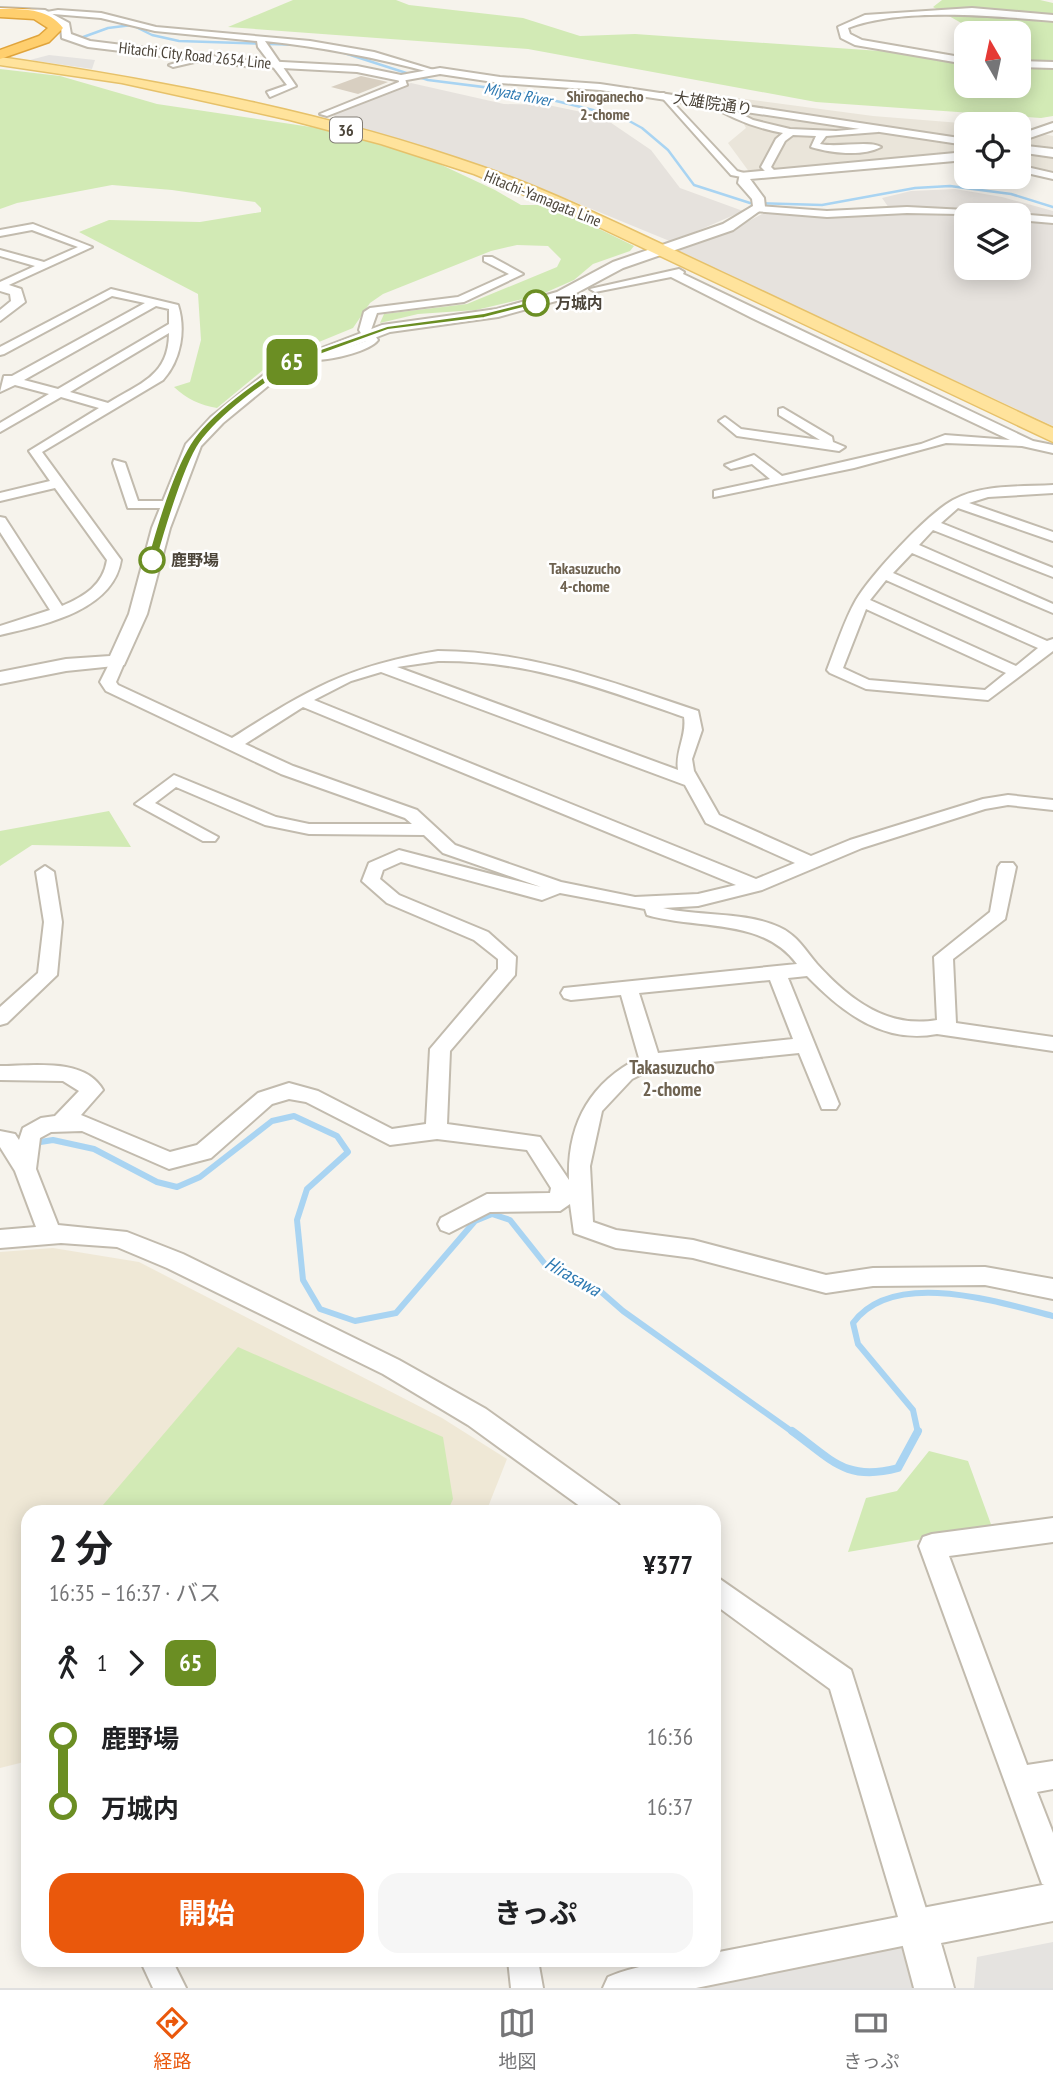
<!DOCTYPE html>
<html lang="ja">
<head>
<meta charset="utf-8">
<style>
	:root { --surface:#fff; --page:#f6f6f6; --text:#202124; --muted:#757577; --line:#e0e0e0; --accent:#ea580c }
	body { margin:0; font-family:"PT Sans Narrow","Noto Sans JP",sans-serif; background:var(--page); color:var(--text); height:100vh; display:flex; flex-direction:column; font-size:26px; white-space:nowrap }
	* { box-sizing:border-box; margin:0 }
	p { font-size:23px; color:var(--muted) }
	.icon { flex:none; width:38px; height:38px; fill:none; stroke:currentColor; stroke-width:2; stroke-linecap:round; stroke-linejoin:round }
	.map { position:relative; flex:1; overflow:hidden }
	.drawer { position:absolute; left:21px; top:1505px; width:700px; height:462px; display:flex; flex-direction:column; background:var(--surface); border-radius:21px; box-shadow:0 4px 18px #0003 }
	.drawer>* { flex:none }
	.badge { padding:0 14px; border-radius:10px; font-size:24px; line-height:46px }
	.needle { width:46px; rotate:351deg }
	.controls { position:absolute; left:954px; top:21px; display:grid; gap:14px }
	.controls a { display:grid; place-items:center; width:77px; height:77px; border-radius:14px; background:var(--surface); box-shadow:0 4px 18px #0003; font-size:35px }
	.map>.badge { position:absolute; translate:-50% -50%; box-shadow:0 0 0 4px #fff }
	.legs { display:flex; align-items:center; gap:10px; height:77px; padding:0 28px; font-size:23px }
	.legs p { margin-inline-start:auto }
	.summary { display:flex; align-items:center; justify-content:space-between; height:119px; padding:0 28px }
	h1 { font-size:38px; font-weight:700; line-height:52px }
	.button { display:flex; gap:14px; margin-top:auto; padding:14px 28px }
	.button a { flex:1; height:80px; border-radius:21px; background:var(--accent); color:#fff; font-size:28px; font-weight:700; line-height:80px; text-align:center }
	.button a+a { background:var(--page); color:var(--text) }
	ul { padding:0 28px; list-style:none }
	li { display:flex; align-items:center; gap:24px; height:70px; font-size:26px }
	li i { display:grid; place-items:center; width:10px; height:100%; margin:0 9px; background:currentColor }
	li i::after { content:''; width:18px; height:18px; margin:-9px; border:5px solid; border-radius:50%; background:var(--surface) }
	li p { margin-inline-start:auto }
	li:first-child i { background:linear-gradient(#0000 50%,currentColor 0) }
	li:last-child i { background:linear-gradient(currentColor 50%,#0000 0) }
	.dock { display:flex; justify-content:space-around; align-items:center; height:98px; border-top:2px solid var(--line); background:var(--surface); font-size:19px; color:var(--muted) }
	.dock a { display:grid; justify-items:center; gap:4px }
	.dock .on { color:var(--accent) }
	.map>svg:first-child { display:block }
	.residential { fill:#eae5da }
	.industrial { fill:#e6e2dd; fill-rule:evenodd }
	.education { fill:#efe8d6 }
	.green { fill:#d2eab5 }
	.parking { fill:#e5e3e0 }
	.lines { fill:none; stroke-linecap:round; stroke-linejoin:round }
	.stream-far2 { stroke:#a9d4f2; stroke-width:2.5 }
	.stream-far1 { stroke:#a9d4f2; stroke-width:6 }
	.stream { stroke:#a9d4f2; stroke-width:8 }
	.building { fill:#d8cfc1 }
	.minor-casing { stroke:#c2bbae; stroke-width:4 }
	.tertiary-casing { stroke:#c2bbae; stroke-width:4 }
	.primary-casing { stroke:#e6c16a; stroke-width:3 }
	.motorway-casing { stroke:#e0a43c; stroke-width:3 }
	.minor { fill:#fff; fill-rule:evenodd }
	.tertiary { fill:#fff; fill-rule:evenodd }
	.primary { fill:#ffe39c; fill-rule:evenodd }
	.motorway { fill:#ffcf6e; fill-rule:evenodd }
	.line-1 { fill:#6b8e23; stroke:#fff; stroke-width:2 }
	.stop-1-dot { fill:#fff; stroke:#6b8e23; stroke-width:3.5 }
	.labels { text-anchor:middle; stroke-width:5; stroke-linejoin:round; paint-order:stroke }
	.far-street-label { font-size:16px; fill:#4b4439; stroke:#fff }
	.far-water-label { font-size:16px; font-style:italic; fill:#2e7ab2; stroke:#fff }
	.far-neighbourhood-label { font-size:16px; font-weight:bold; fill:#6e6250; stroke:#fff }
	.shield { fill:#fff; stroke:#817c74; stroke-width:2 }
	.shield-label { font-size:16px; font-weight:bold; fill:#4b4439 }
	.far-stop-label { font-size:16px; font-weight:bold; fill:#4b4439; stroke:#fff; text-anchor:start }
	.neighbourhood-label { font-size:19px; font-weight:bold; fill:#6e6250; stroke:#fff }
	.water-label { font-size:19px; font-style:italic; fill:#2e7ab2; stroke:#fff }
</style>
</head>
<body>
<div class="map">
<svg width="1053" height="1988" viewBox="0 0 1053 1988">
	<rect width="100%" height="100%" fill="#f6f3ec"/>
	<path class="residential" d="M730,97L873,116L973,124H966V166L935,157L750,173L728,143L746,128Z
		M1018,129L1053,136V175L1019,167Z"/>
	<path class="industrial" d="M411,83L504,104L548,105L601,116L651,150L680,188L743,211L672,242L543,189L425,148L351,128L331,114L370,96Z
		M955,189L1002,197L1053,211V426L679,253L680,248L726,233L762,214L894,215L882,198L911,191ZM966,215H1018V268H966Z"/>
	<path class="education" d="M53,1248L139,1262L442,1418L507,1459L486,1512H28V1761L0,1768V1252Z"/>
	<path class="green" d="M293,0H396L409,5L523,18L580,36L635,34L966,57V86H1018V33H979L933,7L942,0H1040L1053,3V116L1041,118L816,102L528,49L228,27Z
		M0,69L60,76L157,104L331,130L433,161L495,190L521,205H550L634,246L630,251L593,264L574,280L540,295L476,310L418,314L380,323L384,314L467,304L557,267L561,259L548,246L517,245L491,251L383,294L370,303L353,328L275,360L217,408C200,405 187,399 174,387L190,382L201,340L198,294L79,232L109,220L200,222L261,212V208L255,202L172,190L112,185L17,203L0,209Z
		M109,811L131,847L32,845L0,866V831Z
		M238,1347L443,1437L453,1499L447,1512H97Z
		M929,1451L968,1461L992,1527L848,1552L866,1498L897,1491Z"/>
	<path class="parking" d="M49,55L95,60L92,69L30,60Z
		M1053,1942V1988H974L977,1957Z
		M900,1944L915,1988H672Z"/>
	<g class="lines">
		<path class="stream-far2" d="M75,40L108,28L132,25L152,35L179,41L301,45
			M338,51L428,80L515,91L622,117L642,128L668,150L694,185L750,203L822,205L915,188L950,186L1011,194L1053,207"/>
		<path class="stream-far1" d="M34,1143L53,1140L94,1149L157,1182L177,1187L200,1177L272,1121L294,1116L337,1136L348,1152L307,1189L297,1220L303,1280L320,1309L355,1321L396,1313L475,1221L492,1214L510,1220L545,1264L599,1290L623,1311L794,1433
			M918,1433L913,1410L858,1344L853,1323C893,1268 998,1302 1053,1316"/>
		<path class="stream" d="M792,1431C832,1460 846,1482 898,1468L918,1431"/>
	</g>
	<path class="building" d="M361,76L388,82L358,94L331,87Z"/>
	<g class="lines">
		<g class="minor-casing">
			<path id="minor" d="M58,10L101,13L156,27L310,41L374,52L437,71L433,73C377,58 323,47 265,41L296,86L270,97L267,92L287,85L258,47L257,41L155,31L101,18L41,13Z
				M200,56L203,60L173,67L169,65Z
				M398,76H404L407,85L327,116L320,114L399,82Z
				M658,93H664L737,171L747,174V178L731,175Z
				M712,99L753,120L790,129L836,131L881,127L878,132L826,136L820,144C838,148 868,140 881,147C862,157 831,153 811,147L816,136L793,135L785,141L771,167L776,172L768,174L761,167L776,139L783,133C756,128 732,119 709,104Z
				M1018,165L1053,173V179L1018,171Z
				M757,206L827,211L907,207L1005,212L1010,215L907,213L827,217L754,211Z
				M1018,214L1053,217V223L1018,220V215H1014Z
				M33,224L92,247L0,289V282L35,266L0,256V250L44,262L78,247L32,230L0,236V230Z
				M484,257H492L523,274L464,302L377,313L371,330L378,340C369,353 312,366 300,357L306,354L341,350L366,341L359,330L364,312L370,308L458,297L509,274L484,261Z
				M679,269L684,272L683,274L1033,441L1053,445V453L1022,446L946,443L854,468L714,497V491L770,479L752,464L731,469L725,465L754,455L782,476L921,444L945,435L1010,440L752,318L671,277L595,292L590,289Z
				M111,289L178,305C186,330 181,360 163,380L42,452L121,560C113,611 43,625 0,635V626L50,610L0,532V517L5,518L62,606C85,596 103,585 107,560L55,488L0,501V493L50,481L29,451L99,408L61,397L0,432V423L49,394L15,385L0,392L4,376H12L145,303L112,296L4,354L0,355V347ZM156,306L169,309V324L58,389L24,380ZM169,333C169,376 140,383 108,403L70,392Z
				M783,408L832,437L833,442L845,447L839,451L737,436L719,421L725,417L741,429L820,440L779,415V409Z
				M114,460L125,463L138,501H169L176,505L174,508H128L113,463Z
				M1053,485V493L988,497L969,503L1053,532V541L958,508L941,523L1053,568V577L933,530L919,545L1053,604V613L912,553L893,573L1047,641L1053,639V651L988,700L866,689L830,673L827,670C836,647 844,621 856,600C871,575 927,514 953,500C982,484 1020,487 1053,485ZM886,580L1038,648L1016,666L870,600ZM866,609L1006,673L985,690L869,680L843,668Z
				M438,651C530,651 612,682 698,711L702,730L692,759L694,771L719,815L811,856L850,840L983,799L1008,795L1053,800V810L1008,805L985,809L862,848L762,890L698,906L663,908C701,917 743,911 779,927C797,935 805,950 817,964C849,999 887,1029 937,1020L934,957L990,912L998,867L1001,863H1013L1016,867L1005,919L953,959L956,1023L1053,1037V1051L937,1034C883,1044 843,1013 807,976L788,978L839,1104L836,1109H822L799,1053L654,1068L632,1079L602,1111L590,1166L593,1222L616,1230L693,1240L826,1275L873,1268L985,1267L1053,1279V1299L985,1285L873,1286L826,1293L693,1258L616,1248L574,1233L570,1204L560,1211L490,1212L449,1233L441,1230L438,1224L441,1218L487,1194L550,1193L551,1188L527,1150L437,1139L390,1145L306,1102L289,1099L272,1104L211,1158L169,1169L82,1131L51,1132L40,1138L36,1169L58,1225L127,1232L183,1254L399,1360L486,1409L618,1504L622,1512H588L468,1425L383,1374L167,1268L117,1247L61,1243L0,1248V1230L36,1227L15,1171L0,1147V1131L15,1134L19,1140L23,1128L41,1118L55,1116L79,1091L63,1081L0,1080V1066C31,1066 85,1057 103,1090L81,1115L170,1152L197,1145L258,1093L289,1083L318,1091L392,1129L426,1124L430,1049L498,969V959L474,940L387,903L362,881L369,863L399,850L541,887L443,853L424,835L309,834L265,825L176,787L155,803L218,837L215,841H203L135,804L174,775L276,817L309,824H412L405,818L281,774L106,691L100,682L112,658H122L125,661L116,682L118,685L232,738C308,690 347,666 438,651ZM438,661C528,660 601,688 684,717C687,736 675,751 678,770L397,667ZM381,672L685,785L706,823L795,863L756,879L314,700L351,681ZM303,707L736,885L698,894L635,897L561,882L455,845L417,810L293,766L245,744ZM401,862L542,900L560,893L645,909L647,915C698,930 762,917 797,964L564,988L561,993L564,998L571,1000L621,995L639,1058C590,1083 567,1124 569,1180L540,1137L447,1124L450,1051L515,975L516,957L488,932L399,895L380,879L383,870ZM770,980L793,1039L658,1053L639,993Z
				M45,866L54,872L62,922L57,975L7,1023L0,1025V1007L38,973L44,922L36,872Z
				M1053,1518V1542L949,1556L1027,1765L1053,1761V1789L1037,1792L1053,1833V1888L1042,1884L1038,1873L919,1546L923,1537L932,1534Z
				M714,1575L851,1670L932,1928L928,1939L917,1943L696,1988H603L608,1977C641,1963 679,1960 714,1960V1953L898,1917L830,1689L714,1604Z
				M140,1960H172L186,1988H153Z
				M508,1960H538L543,1988H511Z"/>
		</g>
		<g class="tertiary-casing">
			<path id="tertiary" d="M0,8L45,10L69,23L71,34L90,41L244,60L357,66L401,75L440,68L500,77L600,84L966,139V145L600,90L500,83L440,74L401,81L357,72L244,66L88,47L62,38L61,26L43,16L0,14Z
				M972,8L1053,15V21C996,16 901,7 848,28L850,34L862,40L966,58V64L855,45L841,38L838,27L865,15Z
				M1018,61L1053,62V68L1018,67Z
				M1053,123V130L1018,142V135Z
				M1018,145L1053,149V157L1018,152Z
				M966,152V160L750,179L764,198L765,207L733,230L623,268L567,298L498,317L390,332L285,372L223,423L201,446L170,528L147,614L124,665L66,671L0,684V672L66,659L110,656L129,614L152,528L186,444L211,417L275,366L382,325L497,309L557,292L613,262L723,224L753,206L752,199L738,183L740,173Z
				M0,282L21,289L25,302L0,321V310L11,301L10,294L0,291Z
				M1053,1883V1921L941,1943L954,1988H914L898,1928L903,1914L917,1909Z"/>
		</g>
		<g class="primary-casing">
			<path id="primary" d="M0,57C163,81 328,112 483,167C565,196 643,236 721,272C832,324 942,376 1053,428V442L580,218L474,174L381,144L290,120L122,83L0,65Z"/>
		</g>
		<g class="motorway-casing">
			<path id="motorway" d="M0,9C23,9 48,8 63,28L49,42L0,59V50L39,36L48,28L34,19L0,17Z"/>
		</g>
		<use href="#minor" class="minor"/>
		<use href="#tertiary" class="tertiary"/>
		<use href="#primary" class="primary"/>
		<use href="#motorway" class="motorway"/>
	</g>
	<path class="line-1" d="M536,300L539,304L484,318L388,330L295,364C265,382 220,415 200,443C184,466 165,532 157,560L152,563L147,560C156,527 172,473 190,444C208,414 260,378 289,360L387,326L484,313Z"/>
	<g class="stop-1-dot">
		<circle cx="536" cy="303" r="12"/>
		<circle cx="152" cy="560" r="12"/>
	</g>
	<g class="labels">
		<g class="far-street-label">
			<text transform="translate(195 55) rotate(6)" y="6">Hitachi City Road 2654 Line</text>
			<text transform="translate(713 103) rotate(9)" y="6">大雄院通り</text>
			<text transform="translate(543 198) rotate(22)" y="6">Hitachi-Yamagata Line</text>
		</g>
		<g class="far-water-label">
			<text transform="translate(518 94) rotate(11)" y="6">Miyata River</text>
		</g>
		<g class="far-neighbourhood-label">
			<text x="605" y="102">Shiroganecho<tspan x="605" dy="18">2-chome</tspan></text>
			<text x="585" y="574">Takasuzucho<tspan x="585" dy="18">4-chome</tspan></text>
		</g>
		<rect class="shield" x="330" y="117.5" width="32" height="25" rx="5"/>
		<g class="shield-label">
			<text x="346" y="136">36</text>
		</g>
		<g class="far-stop-label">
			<text x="555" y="309">万城内</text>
			<text x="171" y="566">鹿野場</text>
		</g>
		<g class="neighbourhood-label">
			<text x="672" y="1074">Takasuzucho<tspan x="672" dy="22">2-chome</tspan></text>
		</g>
		<g class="water-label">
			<text transform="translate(573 1276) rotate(30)" y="7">Hirasawa</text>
		</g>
	</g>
</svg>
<div class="controls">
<a><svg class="needle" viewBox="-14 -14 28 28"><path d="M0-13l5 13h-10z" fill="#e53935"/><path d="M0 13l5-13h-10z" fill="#757577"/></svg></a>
<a><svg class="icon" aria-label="locate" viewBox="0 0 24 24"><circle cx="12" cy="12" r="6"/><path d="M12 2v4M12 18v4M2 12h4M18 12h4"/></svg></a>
<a><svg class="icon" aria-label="layers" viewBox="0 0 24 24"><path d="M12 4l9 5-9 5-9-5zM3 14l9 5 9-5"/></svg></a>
</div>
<b class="badge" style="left:292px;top:362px;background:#6b8e23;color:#fff">65</b>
<section class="drawer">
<div class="summary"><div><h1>2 分</h1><p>16:35 – 16:37 · バス</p></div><b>¥377</b></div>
<div class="legs"><svg class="icon" aria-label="walk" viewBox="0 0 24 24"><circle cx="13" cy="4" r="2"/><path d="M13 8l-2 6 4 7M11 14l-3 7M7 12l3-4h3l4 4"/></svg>1<svg class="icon" aria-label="forward" viewBox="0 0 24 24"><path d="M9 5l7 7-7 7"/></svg><b class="badge" style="background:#6b8e23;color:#fff">65</b></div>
<ul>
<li><i style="color:#6b8e23"></i><b>鹿野場</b><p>16:36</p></li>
<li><i style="color:#6b8e23"></i><b>万城内</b><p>16:37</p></li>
</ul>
<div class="button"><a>開始</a><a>きっぷ</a></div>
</section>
</div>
<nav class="dock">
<a class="on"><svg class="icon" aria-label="directions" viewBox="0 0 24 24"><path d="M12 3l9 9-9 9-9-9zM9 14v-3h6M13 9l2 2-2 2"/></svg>経路</a>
<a><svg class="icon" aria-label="map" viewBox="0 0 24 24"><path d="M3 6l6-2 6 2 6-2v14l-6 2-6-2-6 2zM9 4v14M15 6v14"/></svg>地図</a>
<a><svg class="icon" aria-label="tickets" viewBox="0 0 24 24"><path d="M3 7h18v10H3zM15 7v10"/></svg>きっぷ</a>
</nav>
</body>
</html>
